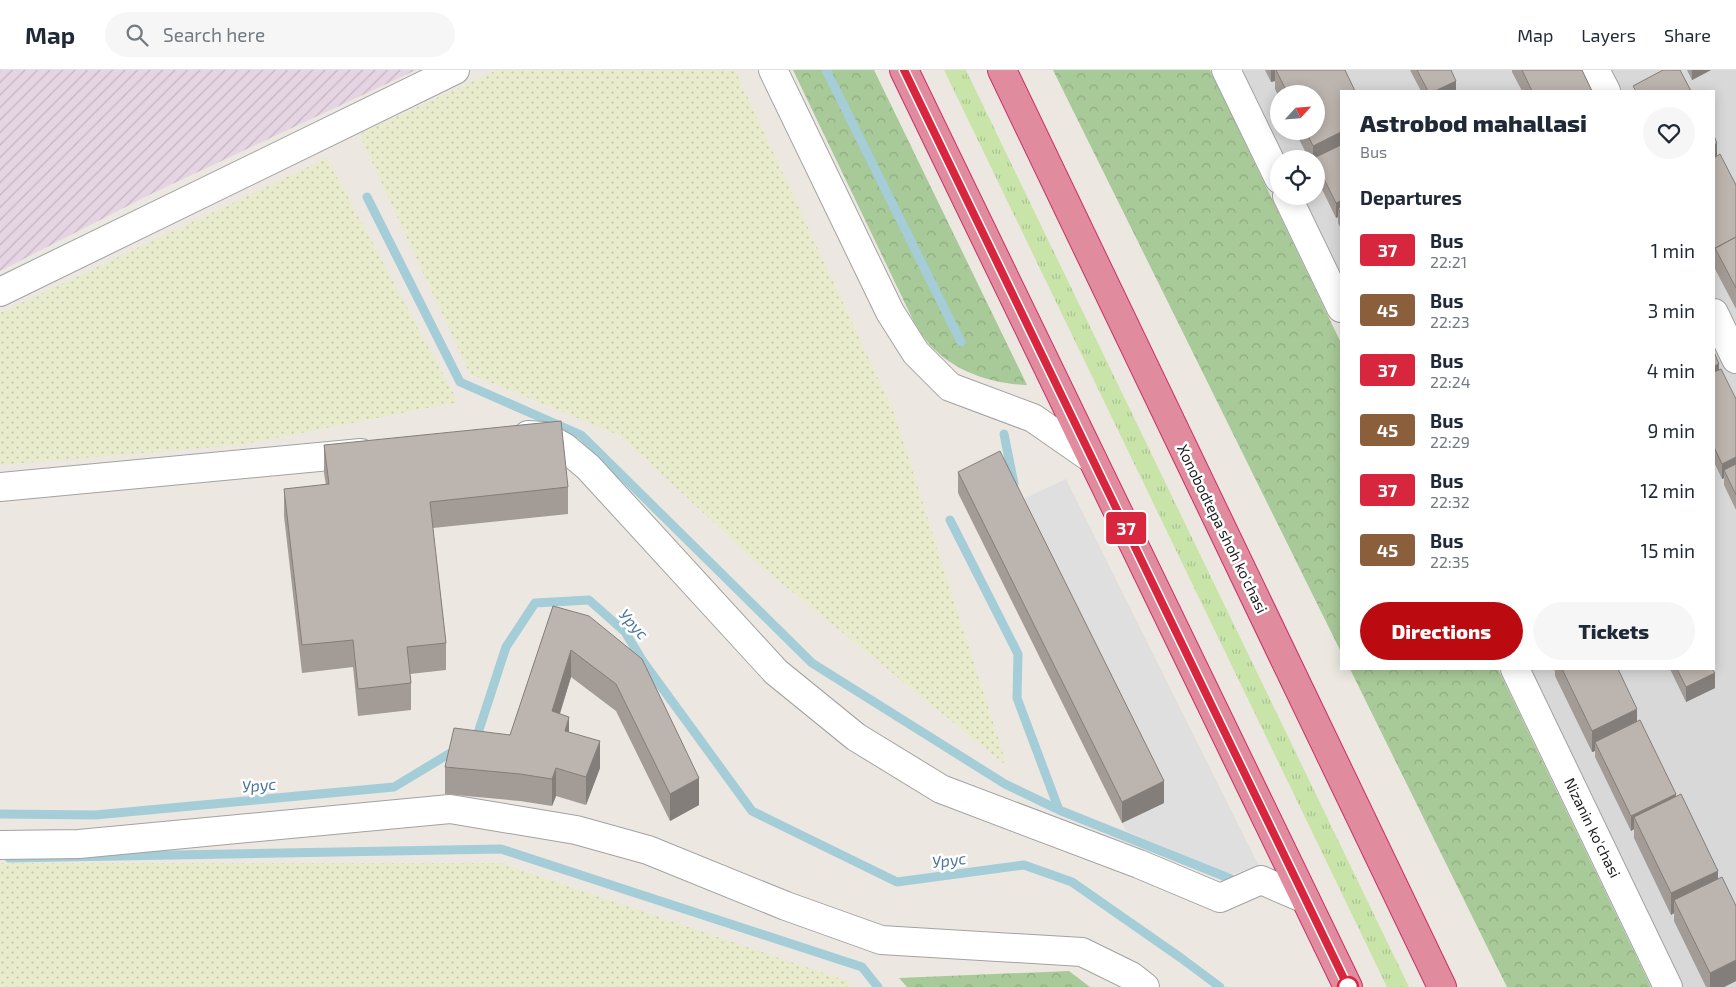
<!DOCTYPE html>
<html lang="en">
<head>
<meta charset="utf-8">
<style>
	:root { --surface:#fff; --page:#f6f6f7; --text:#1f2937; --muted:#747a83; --line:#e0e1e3; --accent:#bb0b10 }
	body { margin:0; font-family:"Exo 2",sans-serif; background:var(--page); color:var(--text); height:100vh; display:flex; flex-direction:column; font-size:19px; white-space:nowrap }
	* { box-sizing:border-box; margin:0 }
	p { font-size:16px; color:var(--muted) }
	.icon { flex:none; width:28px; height:28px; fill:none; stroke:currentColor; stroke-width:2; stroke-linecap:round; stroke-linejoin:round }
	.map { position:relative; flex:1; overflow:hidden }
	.details { position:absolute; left:1340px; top:20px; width:375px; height:580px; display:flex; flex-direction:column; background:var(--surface); border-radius:0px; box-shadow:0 2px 12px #0003 }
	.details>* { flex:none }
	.badge { padding:0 10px; border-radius:4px; font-size:18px; line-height:32px }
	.needle { width:32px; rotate:64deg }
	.buttons { position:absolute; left:1270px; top:15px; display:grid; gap:10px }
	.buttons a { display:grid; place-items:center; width:55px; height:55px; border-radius:50%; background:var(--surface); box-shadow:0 2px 12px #0003; font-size:25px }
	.map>.badge { position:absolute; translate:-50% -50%; box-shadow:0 0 0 2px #fff }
	h2 { padding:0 20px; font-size:19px; line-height:45px }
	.round { display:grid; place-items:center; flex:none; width:52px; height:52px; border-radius:26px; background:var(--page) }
	.head { display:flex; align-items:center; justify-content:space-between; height:85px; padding:0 20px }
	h1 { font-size:24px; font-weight:800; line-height:38px }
	.cta { display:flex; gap:10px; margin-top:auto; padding:10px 20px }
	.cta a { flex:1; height:58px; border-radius:30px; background:var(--accent); color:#fff; font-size:20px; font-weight:800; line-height:58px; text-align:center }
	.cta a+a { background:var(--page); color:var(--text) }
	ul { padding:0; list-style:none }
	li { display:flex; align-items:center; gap:15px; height:60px; padding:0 20px }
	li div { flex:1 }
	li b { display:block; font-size:19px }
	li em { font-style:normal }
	li .badge { min-width:55px; font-weight:700; text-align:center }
	header { display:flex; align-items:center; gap:30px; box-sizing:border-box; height:70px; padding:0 25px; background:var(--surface); border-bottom:1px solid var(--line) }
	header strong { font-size:24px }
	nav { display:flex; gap:28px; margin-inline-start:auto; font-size:18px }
	.search { width:350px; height:45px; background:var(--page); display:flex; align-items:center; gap:12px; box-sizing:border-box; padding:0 18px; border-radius:28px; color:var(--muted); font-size:19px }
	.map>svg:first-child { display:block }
	.residential { fill:#d9d8d8; fill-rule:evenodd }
	.industrial { fill:url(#industrial-furrows) }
	.farmland { fill:url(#farmland-dots) }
	.grass { fill:url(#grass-tufts) }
	.forest { fill:url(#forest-crowns) }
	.parking { fill:#dfdfdf }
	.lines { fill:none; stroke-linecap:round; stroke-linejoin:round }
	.stream { stroke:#a4cdd8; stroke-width:9 }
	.minor-casing { stroke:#a2a2a2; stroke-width:30 }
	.highway-casing { stroke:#cb2d67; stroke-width:30 }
	.minor { stroke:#fff; stroke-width:28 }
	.highway { stroke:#e08c9e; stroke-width:28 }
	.wall { fill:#a29b96 }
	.shaded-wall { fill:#847e7a }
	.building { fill:#bcb4ae; stroke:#847e7a }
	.line-casing { stroke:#fff; stroke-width:11 }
	.line { stroke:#d7263d; stroke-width:8 }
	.stop-dot { fill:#fff; stroke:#d7263d; stroke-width:2.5 }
	.labels { text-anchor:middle; stroke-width:5; stroke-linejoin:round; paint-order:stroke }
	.street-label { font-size:15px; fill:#1b1b1b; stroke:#fff }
	.water-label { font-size:16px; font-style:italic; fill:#4b769d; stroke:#fff }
</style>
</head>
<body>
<header>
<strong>Map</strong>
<div class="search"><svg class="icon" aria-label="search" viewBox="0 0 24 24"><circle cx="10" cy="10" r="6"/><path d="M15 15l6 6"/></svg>Search here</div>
<nav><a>Map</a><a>Layers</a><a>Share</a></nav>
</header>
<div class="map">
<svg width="1736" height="917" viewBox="0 0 1736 917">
	<defs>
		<pattern id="industrial-furrows" width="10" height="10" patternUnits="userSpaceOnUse" patternTransform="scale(1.25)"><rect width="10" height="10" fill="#e5d4e2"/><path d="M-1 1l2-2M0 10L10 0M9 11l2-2" fill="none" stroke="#c4b5c1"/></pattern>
		<pattern id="farmland-dots" width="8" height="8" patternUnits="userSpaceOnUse" patternTransform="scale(1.25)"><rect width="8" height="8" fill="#e9ebcd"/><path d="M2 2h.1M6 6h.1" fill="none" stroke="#c7c9af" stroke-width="1.8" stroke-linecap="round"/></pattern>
		<pattern id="grass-tufts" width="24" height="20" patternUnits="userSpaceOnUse" patternTransform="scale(1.25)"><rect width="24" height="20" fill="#c8e4a9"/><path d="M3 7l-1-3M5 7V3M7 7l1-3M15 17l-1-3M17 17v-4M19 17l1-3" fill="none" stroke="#abc391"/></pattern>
		<pattern id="forest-crowns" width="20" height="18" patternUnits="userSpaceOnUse" patternTransform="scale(1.25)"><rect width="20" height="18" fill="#a8c998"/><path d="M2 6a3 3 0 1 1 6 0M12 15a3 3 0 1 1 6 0" fill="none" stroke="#90ac82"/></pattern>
	</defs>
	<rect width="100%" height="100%" fill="#ece8e1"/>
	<path class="residential" d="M1236,0H1736V917H1679L1525,599H1714V21H1341V218L1297,126H1316V89H1279ZM1279,24H1316V61H1279Z"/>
	<path class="industrial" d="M0,0H416L151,124L0,201Z"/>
	<path class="farmland" d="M497,0H735L894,343L1007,696L758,494L621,366L470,304L359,64Z
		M327,88L458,332L240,375L0,395V243Z
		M0,793H501L847,911L852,917H0Z"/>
	<path class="grass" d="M944,0H966L1409,917H1387Z"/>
	<path class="forest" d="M793,0H874L1027,315C994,314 959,303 935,280C926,272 920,261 914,252Z
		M1053,0H1210L1341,273V582Z
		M1350,599H1498L1651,917H1507Z
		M1069,901L1090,917H907L899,908Z"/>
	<path class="parking" d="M1066,409L1259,796L1230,805L1126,761L1122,753L1164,732L1015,433Z"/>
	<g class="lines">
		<path class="stream" d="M826,0L961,272
			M367,127L460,312L581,365L812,593L1005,714L1059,740L1231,809
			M1004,364L1014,414
			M950,450L1018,584L1017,628L1059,740
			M473,669L477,666L506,577L535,533L589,530L625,562L644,593L752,741L897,812L1024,795L1072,812L1181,888L1220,917
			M0,744L95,745L394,717L457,679
			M9,788L501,779L862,897L878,917"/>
		<g class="minor-casing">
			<path id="minor" d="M773,0L890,242L916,283L950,317L1033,348L1092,389
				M1226,0L1279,109
				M1595,0L1606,21
				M1287,126L1341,238
				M0,222L455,0
				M1714,243L1736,289
				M528,365L544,366L564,377L588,397L776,602L856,667L941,719L1139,794L1220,828L1261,810L1305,829
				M0,417L361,383
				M1515,599L1668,917
				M0,775L79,774L450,739L576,760L648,780L786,836L881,870L1082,882L1131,906L1145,917"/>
		</g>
		<g class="highway-casing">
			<path id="highway" d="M904,0L1348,917
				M1002,0L1442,917"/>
		</g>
		<use href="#minor" class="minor"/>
		<use href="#highway" class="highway"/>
	</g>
	<path class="wall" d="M1265,0H1345L1341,21V159L1338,153V147L1336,148L1316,107V89H1309L1295,61H1316V24H1279V27L1275,19V11L1271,12Z
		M1410,0H1451L1456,21H1421Z
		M1512,0H1582L1592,21H1522L1512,2Z
		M1687,0H1711L1692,10Z
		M1717,86L1736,115V239L1715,199V193H1714Z
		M1714,282L1719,299L1736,329V440L1724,415V408L1722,409L1714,392Z
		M324,375L568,417V444L433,458L446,573V600L410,604L411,613V640L358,646L353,597L302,603L284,446V419L326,415L324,403Z
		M958,402L1164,733L1122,753L958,423Z
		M553,536L642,589L699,735L670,751L616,641L571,607L560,644L569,662L600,698L586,735L556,726L552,736L520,731L445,724V697L510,665Z
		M1553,599H1618L1637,651L1718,809L1736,836V911L1724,917H1706L1674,851V843L1671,845L1634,768V759L1631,761L1595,687V681L1592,682L1555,606V600L1554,601Z
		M1670,599H1712L1715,618L1686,632Z"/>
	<path class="shaded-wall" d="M1271,0H1275V11L1271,12Z
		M1692,0H1711L1692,10Z
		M1456,11V21H1435Z
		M1341,62V84L1313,89V76Z
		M1717,73V94L1714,96V75Z
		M1341,131V144L1338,138V147L1336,148V133Z
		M1715,178V193H1714V179Z
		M1719,294V308L1714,311V296Z
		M1736,387V402L1724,400V408L1722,409V394Z
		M571,580V607L552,668V641Z
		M1715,603V618L1686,632V617Z
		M1637,639V660L1595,672V681L1592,682V661Z
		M569,647V674L565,661Z
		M600,671V698L586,735V707Z
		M556,698V726L552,736V709Z
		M699,708V735L670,751V724Z
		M1164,711V733L1122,753V732Z
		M1676,724V739L1634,747V759L1631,761V746Z
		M1718,801V822L1674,830V843L1671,845V823Z
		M1736,890V911L1724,917H1710V903Z"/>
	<path class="building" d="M1276,0H1345L1355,21H1341V62L1313,76L1306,61H1316V24H1288Z
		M1417,0H1451L1456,11L1435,21H1428Z
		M1522,0H1582L1592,21H1532Z
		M1663,0H1680L1691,21H1636L1633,16Z
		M1714,66L1717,73L1714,75Z
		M1341,75V131L1336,133L1316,93V89L1314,88Z
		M1720,84L1736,115V167L1714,179V88Z
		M1341,137V144L1338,138Z
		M1736,167V218L1715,178Z
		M1714,282L1719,294L1714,296Z
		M1721,299L1736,329V387L1722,394L1714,377V302Z
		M561,351L568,417L430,432L446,573L407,577L411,613L358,619L353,570L302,575L284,419L329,414L324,375Z
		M1000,381L1164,711L1122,732L958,402Z
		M1736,394V425L1724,400Z
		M553,536L589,546L642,589L699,708L670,724L616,614L571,580L552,641L569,647L565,661L600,671L586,707L556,698L552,709L520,704L445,697L454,658L510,665Z
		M1562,599H1618L1637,639L1592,661Z
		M1677,599H1712L1715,603L1686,617Z
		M1640,650L1676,724L1631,746L1595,672Z
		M1681,724L1718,801L1671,823L1634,747Z
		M1722,807L1736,836V890L1710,903L1674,830Z"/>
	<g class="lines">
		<g class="line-casing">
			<path id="line" d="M904,0L1348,917"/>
		</g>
		<use href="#line" class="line"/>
	</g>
	<circle class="stop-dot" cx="1348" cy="917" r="10"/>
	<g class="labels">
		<g class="street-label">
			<text transform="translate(1222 459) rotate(64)" y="5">Xonobodtepa shoh ko'chasi</text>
			<text transform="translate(1592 758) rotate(64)" y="5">Nizanin ko'chasi</text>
		</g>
		<g class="water-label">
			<text transform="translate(634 554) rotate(48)" y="6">Урус</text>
			<text transform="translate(259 715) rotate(-5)" y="6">Урус</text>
			<text transform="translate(949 790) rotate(-7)" y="6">Урус</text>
		</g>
	</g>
</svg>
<div class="buttons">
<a><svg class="needle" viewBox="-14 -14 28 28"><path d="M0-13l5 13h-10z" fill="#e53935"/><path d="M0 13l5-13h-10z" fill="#747a83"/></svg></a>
<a><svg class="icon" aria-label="locate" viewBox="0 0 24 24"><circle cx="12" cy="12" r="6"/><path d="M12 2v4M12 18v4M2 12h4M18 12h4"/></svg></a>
</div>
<b class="badge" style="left:1126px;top:458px;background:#d7263d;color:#fff">37</b>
<section class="details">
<div class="head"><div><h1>Astrobod mahallasi</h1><p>Bus</p></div><a class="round"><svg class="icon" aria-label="heart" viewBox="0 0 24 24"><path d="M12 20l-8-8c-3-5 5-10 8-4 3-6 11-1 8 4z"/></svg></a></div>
<h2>Departures</h2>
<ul>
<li><span class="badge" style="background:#d7263d;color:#fff">37</span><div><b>Bus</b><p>22:21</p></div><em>1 min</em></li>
<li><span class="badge" style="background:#8b5e3c;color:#fff">45</span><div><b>Bus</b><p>22:23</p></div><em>3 min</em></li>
<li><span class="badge" style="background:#d7263d;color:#fff">37</span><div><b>Bus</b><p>22:24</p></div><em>4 min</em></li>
<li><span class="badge" style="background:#8b5e3c;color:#fff">45</span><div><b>Bus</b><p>22:29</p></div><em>9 min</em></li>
<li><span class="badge" style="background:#d7263d;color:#fff">37</span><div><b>Bus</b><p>22:32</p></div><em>12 min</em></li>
<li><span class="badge" style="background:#8b5e3c;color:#fff">45</span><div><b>Bus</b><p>22:35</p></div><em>15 min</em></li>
</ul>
<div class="cta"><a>Directions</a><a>Tickets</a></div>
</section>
</div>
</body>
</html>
